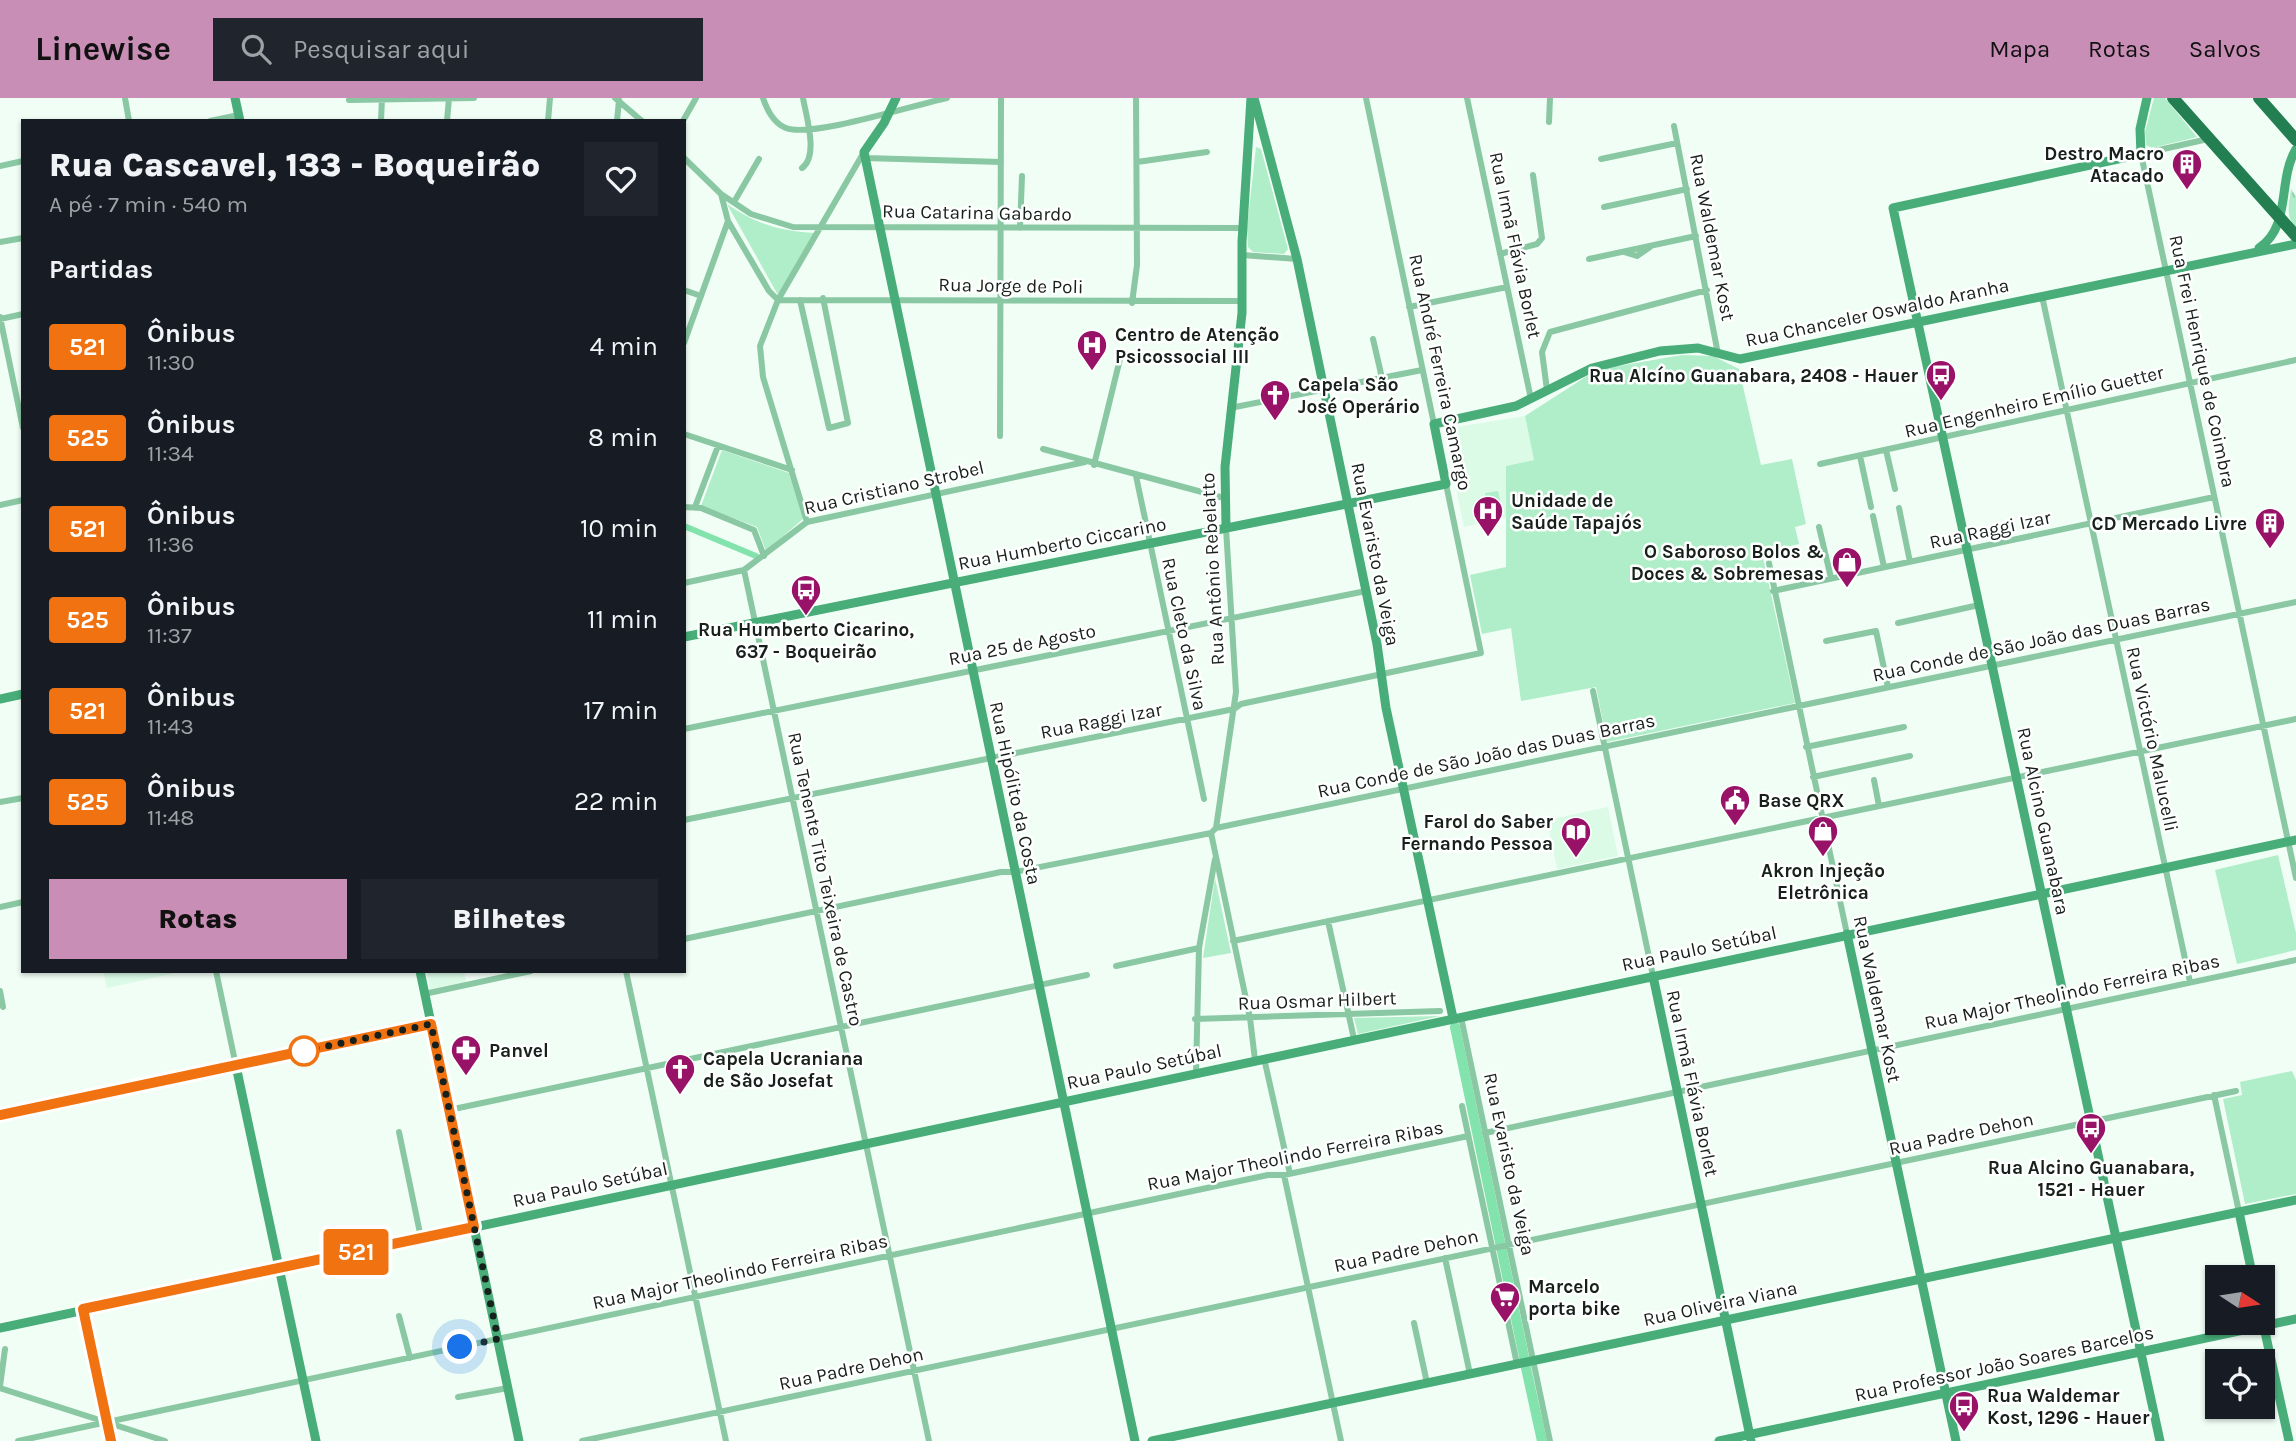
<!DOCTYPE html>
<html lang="pt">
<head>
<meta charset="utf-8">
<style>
	:root { --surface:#171b24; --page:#20242c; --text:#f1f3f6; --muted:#9ea1a6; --accent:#c98eb6 }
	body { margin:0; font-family:Karla,sans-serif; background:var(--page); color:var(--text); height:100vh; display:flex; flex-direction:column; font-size:26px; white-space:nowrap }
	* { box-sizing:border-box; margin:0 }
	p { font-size:23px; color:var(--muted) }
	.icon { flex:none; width:38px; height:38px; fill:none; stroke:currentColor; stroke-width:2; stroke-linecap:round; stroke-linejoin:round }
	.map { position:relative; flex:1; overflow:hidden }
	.details { position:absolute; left:21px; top:21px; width:665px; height:854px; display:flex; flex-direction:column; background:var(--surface); border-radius:0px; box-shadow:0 2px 5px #0004 }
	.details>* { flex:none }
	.badge { padding:0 14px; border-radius:5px; font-size:24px; line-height:46px }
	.needle { width:46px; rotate:102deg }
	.fabs { position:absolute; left:2205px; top:1167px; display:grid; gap:14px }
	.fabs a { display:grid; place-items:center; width:70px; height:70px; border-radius:0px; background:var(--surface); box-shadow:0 2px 5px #0004; font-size:35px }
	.you { position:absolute; width:35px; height:35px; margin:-18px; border:5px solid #fff; border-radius:50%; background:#1a73e8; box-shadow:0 0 0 10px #1a73e833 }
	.map>.badge { position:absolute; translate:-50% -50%; box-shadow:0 0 0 4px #fff }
	h2 { padding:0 28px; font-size:26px; line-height:63px }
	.round { display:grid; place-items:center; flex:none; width:74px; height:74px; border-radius:0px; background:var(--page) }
	.head { display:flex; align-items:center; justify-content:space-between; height:119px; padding:0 28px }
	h1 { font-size:33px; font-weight:800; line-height:52px }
	.cta { display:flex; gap:14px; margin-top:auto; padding:14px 28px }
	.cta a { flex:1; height:80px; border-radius:0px; background:var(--accent); color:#111; font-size:28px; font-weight:800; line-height:80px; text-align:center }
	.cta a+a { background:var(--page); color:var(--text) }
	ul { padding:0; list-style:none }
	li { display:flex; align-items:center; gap:21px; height:91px; padding:0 28px }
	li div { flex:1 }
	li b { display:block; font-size:26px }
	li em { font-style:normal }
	li .badge { min-width:77px; font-weight:700; text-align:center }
	header { display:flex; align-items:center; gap:42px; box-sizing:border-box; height:98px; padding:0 35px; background:var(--accent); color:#111 }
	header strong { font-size:33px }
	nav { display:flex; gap:38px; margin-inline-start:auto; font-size:24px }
	.search { width:490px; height:63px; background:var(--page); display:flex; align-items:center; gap:18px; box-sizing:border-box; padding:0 24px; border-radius:0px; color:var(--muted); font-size:26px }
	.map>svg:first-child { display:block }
	.built { fill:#dbfbe7 }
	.grass { fill:url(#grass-tufts) }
	.park { fill:#afeec8 }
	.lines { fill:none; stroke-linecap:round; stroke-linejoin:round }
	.canal { stroke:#82e3ad; stroke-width:6 }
	.river { stroke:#82e3ad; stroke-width:10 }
	.street { stroke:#8ac7a3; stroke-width:6 }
	.secondary { stroke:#48ad79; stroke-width:9 }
	.highway { stroke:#237e52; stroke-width:12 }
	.line-casing { stroke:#fff; stroke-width:16 }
	.line { stroke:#f17210; stroke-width:10 }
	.walk { stroke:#17201b; stroke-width:7; stroke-dasharray:0 12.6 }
	.stop-dot { fill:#fff; stroke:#f17210; stroke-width:3.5 }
	.labels { text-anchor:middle; stroke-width:5; stroke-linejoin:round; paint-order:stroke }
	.poi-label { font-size:19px; font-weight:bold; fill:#17201b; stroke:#fff; text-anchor:start }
	.street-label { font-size:19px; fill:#17201b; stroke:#fff }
</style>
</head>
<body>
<header>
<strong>Linewise</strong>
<div class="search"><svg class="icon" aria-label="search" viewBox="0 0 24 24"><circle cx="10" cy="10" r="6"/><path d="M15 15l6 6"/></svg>Pesquisar aqui</div>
<nav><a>Mapa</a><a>Rotas</a><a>Salvos</a></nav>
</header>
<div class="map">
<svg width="2296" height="1343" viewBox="0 0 2296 1343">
	<defs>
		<pattern id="grass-tufts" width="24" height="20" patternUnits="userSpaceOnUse" patternTransform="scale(1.75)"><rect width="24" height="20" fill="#afeec8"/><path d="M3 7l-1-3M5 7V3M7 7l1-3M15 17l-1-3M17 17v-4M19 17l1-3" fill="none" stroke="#96ccab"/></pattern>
	</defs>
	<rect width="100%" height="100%" fill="#f0fef5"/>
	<path class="built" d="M1525,318L1534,362L1506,368V420L1464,429L1444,331Z
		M1608,709L1618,758L1557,771L1547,722Z
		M103,873H185L107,890Z
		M427,873H464L466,884L430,891Z"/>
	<path class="grass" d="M2291,91L2296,98V130C2285,118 2289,106 2291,91Z"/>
	<path class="park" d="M2154,0H2165L2197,39L2152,50L2146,47L2145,34Z
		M1256,49L1261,51L1288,151L1284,156L1253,154L1248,149L1247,130Z
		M727,106C756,126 779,133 815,135L778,197Z
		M1682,257L1713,258L1739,271L1761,367L1792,361L1806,426L1795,429L1799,446L1762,455L1795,605L1607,644L1596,589L1521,603L1511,530L1482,536L1470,477L1506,469V368L1534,362L1525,318L1587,278L1613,269Z
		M722,352L789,375L804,420L766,453L757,429L701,408Z
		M1498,393L1503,416L1490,419L1485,395Z
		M2278,757L2296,835V852L2237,866L2215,772Z
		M1215,780L1231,855L1203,860Z
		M1440,918L1358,936L1354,920Z
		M2292,973L2296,982V1096L2245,1106L2223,1001L2242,997L2240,984Z"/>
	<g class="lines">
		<path class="canal" d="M684,428L756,458"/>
		<path class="river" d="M1455,929L1524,1259
			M1526,1270L1542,1343"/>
		<path class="street" d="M125,0L129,23
			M615,0L642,23
			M763,0C767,12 773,25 786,30C811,40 914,7 947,0
			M1366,0L1434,326
			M1467,0L1531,301
			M349,2L474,0
			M210,23L239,17
			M381,23L382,0
			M447,23L449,0
			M548,23L550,0
			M617,23L619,2
			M683,23L696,0
			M1549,24L1550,0
			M1674,28L1718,256
			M2208,41L2141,56L2296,780
			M684,60L721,96L728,123L769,193L778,202L1243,203
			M865,60L1001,64
			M1601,61L1677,45
			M1137,64L1207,54
			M0,68L23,63
			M802,70C819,58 806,18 803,0
			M721,96L751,116L793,129L1242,130
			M734,104L759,61
			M1604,109L1687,91
			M1020,130L1022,78
			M0,144L23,140
			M1624,154L1637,158L1650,149
			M1500,156L1537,146L1542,140L1533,77
			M1242,157L1297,161
			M1589,161L1696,138
			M684,192L701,198
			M2042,198L2190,884
			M800,202L829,330L848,325L823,200
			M1132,205L1137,167L1136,0
			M1409,209L1507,189
			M0,219L23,330
			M0,221L23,216
			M1373,241L1382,280
			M684,245L728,123
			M1547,292L1542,254L1550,234L1707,192
			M1230,310L1422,272
			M684,336L792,372
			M1000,338L1001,0
			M1043,351L1224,400
			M1886,352L1895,391
			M1860,358L1871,409
			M1820,366L2296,262
			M1094,367L1120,261
			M1136,378L1204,701
			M0,407L23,402
			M684,409L701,410L754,432L764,458
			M695,409L718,348
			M1899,410L1910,464
			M1873,418L1884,469
			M807,424L763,279L760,248L778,202L864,54
			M1819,429L1831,480
			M1769,465L1847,836
			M744,472L929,1343
			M684,485L744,472L807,424L1085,364
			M1773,493L2214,399
			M1898,525L1979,507
			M1826,543L1876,533L1888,589
			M1593,593L1653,878
			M684,631L1366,493
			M1806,649L1904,629
			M1813,679L1910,658
			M1874,682L1879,708
			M0,704L23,700
			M684,722L1234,611L1241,606L1481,555L1446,386
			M1216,730L1236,594L1226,430
			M1211,735L1250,920L1255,962
			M0,809L23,804
			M1328,823L1354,941
			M684,841L1001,774H1015L1211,735L1216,730L2296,504
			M1233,843L2296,621
			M1116,868L1199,850
			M216,873L236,968
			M626,873L726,1343
			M0,893L3,909
			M424,896L531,873
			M1461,919L1550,1343
			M1195,921L1440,913
			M1264,960L1290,1076
			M1196,975L1199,850L1215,761
			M2214,997L2239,1114
			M1462,1008L1517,1266
			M449,1012L1087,877
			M399,1034L421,1140
			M1485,1035L2296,862
			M1284,1077L1341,1343
			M1445,1160L1470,1276
			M84,1211L111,1343
			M399,1218L410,1260
			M1414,1225L1427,1285
			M0,1288L5,1251
			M0,1290L165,1343
			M458,1299L508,1290
			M18,1343L1268,1077H1284L1468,1038
			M582,1343L2236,993"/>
		<path class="secondary" d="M235,0L240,23
			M896,0L884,25L864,54L1135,1343
			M1254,0L1297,161L1377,546L1386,610L1453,920
			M2147,0L2140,31L2141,56L1893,110L2160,1343
			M2259,150C2292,128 2277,83 2296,51
			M1226,430L1225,369L1242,215V144L1251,0
			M684,539L1446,386L1434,326L1516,308L1592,270L1660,253L1698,250L1740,261L2296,146
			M0,601L23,596
			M1847,836L1956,1343
			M420,873L519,1343
			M1653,878L1751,1343
			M236,968L316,1343
			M0,1017L431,926
			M2239,1114L2253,1180
			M2263,1225L2289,1343
			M0,1230L2296,742
			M1152,1343L2296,1102
			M1719,1343L2296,1221"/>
		<path class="highway" d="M2173,0L2296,138
			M2259,0L2296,42"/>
	</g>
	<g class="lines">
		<g class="line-casing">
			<path id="line" d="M0,1017L431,926L474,1129L83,1211L111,1343"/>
		</g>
		<use href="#line" class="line"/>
		<path class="walk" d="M304,953L431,926L498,1241L460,1249"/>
	</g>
	<defs>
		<g id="building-pin" transform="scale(1.575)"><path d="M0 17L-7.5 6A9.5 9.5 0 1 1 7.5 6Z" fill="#981368" stroke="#fff"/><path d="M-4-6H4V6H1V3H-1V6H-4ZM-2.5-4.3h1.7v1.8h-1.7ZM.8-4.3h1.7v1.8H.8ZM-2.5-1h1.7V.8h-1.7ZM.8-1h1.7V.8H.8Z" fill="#fff"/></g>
		<g id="hospital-pin" transform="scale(1.575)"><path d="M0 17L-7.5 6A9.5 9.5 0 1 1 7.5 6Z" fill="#981368" stroke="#fff"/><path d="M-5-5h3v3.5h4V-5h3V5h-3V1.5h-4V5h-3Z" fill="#fff"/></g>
		<g id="bus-pin" transform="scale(1.575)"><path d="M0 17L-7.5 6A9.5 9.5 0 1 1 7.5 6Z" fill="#981368" stroke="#fff"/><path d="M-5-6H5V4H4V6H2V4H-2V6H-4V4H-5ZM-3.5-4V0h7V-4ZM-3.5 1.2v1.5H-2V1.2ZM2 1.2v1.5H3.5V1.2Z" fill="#fff"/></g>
		<g id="church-pin" transform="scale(1.575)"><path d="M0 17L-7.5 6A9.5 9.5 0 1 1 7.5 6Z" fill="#981368" stroke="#fff"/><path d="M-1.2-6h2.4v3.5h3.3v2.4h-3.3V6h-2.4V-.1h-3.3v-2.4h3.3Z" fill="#fff"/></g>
		<g id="shop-pin" transform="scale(1.575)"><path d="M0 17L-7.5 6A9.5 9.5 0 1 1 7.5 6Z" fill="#981368" stroke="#fff"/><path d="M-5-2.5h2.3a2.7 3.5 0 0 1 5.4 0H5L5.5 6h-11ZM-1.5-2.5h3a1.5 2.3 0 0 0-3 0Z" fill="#fff"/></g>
		<g id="civic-pin" transform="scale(1.575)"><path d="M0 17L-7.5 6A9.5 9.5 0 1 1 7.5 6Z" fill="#981368" stroke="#fff"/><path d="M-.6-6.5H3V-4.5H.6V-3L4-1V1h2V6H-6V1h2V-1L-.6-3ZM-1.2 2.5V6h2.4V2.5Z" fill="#fff"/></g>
		<g id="library-pin" transform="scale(1.575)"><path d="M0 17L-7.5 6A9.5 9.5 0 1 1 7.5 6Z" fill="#981368" stroke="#fff"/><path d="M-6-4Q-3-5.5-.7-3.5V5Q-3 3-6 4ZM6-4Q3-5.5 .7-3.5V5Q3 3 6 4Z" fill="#fff"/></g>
		<g id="pharmacy-pin" transform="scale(1.575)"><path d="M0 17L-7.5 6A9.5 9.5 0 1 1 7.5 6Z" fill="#981368" stroke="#fff"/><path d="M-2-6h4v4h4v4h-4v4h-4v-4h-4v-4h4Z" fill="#fff"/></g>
		<g id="supermarket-pin" transform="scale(1.575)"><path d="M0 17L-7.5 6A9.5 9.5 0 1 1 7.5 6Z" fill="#981368" stroke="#fff"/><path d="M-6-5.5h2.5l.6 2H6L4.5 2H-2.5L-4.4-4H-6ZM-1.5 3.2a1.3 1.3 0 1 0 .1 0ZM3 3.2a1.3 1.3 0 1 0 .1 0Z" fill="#fff"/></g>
	</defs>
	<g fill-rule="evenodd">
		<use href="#building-pin" x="2187" y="66"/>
		<use href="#hospital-pin" x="1092" y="247"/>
		<use href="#bus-pin" x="1941" y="277"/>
		<use href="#church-pin" x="1275" y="297"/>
		<use href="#hospital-pin" x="1488" y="413"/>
		<use href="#building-pin" x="2270" y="425"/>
		<use href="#shop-pin" x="1847" y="464"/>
		<use href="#bus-pin" x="806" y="492"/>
		<use href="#civic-pin" x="1735" y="702"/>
		<use href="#shop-pin" x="1823" y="733"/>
		<use href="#library-pin" x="1576" y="734"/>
		<use href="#pharmacy-pin" x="466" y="952"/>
		<use href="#church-pin" x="680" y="971"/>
		<use href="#bus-pin" x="2091" y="1030"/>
		<use href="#supermarket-pin" x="1505" y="1199"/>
		<use href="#bus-pin" x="1964" y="1308"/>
	</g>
	<circle class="stop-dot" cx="304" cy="953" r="14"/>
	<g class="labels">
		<g class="poi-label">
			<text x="2164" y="62" text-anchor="end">Destro Macro<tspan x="2164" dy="22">Atacado</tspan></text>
			<text x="1115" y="243">Centro de Atenção<tspan x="1115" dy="22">Psicossocial III</tspan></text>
			<text x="1918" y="284" text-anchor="end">Rua Alcíno Guanabara, 2408 - Hauer</text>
			<text x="1298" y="293">Capela São<tspan x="1298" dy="22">José Operário</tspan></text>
			<text x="1511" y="409">Unidade de<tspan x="1511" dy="22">Saúde Tapajós</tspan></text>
			<text x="2247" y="432" text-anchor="end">CD Mercado Livre</text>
			<text x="1824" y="460" text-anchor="end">O Saboroso Bolos &amp;<tspan x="1824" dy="22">Doces &amp; Sobremesas</tspan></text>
			<text x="806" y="538" text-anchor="middle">Rua Humberto Cicarino,<tspan x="806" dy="22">637 - Boqueirão</tspan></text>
			<text x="1758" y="709">Base QRX</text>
			<text x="1553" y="730" text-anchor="end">Farol do Saber<tspan x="1553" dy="22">Fernando Pessoa</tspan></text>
			<text x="1823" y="779" text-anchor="middle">Akron Injeção<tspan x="1823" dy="22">Eletrônica</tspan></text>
			<text x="489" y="959">Panvel</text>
			<text x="703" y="967">Capela Ucraniana<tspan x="703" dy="22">de São Josefat</tspan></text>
			<text x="2091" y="1076" text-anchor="middle">Rua Alcino Guanabara,<tspan x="2091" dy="22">1521 - Hauer</tspan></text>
			<text x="1528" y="1195">Marcelo<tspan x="1528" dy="22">porta bike</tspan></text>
			<text x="1987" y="1304">Rua Waldemar<tspan x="1987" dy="22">Kost, 1296 - Hauer</tspan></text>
		</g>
		<g class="street-label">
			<text transform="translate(977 114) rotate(1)" y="7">Rua Catarina Gabardo</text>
			<text transform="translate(1713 139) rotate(79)" y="7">Rua Waldemar Kost</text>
			<text transform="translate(1516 147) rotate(78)" y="7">Rua Irmã Flávia Borlet</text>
			<text transform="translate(1011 187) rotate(1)" y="7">Rua Jorge de Poli</text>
			<text transform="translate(1877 214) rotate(-12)" y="7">Rua Chanceler Oswaldo Aranha</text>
			<text transform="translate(2203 263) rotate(78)" y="7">Rua Frei Henrique de Coimbra</text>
			<text transform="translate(1441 274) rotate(78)" y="7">Rua André Ferreira Camargo</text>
			<text transform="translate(2034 303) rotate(-13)" y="7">Rua Engenheiro Emílio Guetter</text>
			<text transform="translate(894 389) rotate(-13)" y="7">Rua Cristiano Strobel</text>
			<text transform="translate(1990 431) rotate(-12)" y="7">Rua Raggi Izar</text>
			<text transform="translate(1062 445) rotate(-11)" y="7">Rua Humberto Ciccarino</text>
			<text transform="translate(1376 456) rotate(79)" y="7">Rua Evaristo da Veiga</text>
			<text transform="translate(1212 471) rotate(-93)" y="7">Rua Antônio Rebelatto</text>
			<text transform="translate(1185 536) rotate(78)" y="7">Rua Cleto da Silva</text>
			<text transform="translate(2041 541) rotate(-12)" y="7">Rua Conde de São João das Duas Barras</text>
			<text transform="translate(1022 546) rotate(-11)" y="7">Rua 25 de Agosto</text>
			<text transform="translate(1101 622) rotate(-11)" y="7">Rua Raggi Izar</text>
			<text transform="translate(2153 641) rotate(78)" y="7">Rua Victório Malucelli</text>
			<text transform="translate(1486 657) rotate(-12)" y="7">Rua Conde de São João das Duas Barras</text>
			<text transform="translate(1016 695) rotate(78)" y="7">Rua Hipólito da Costa</text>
			<text transform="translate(2044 723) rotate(78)" y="7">Rua Alcino Guanabara</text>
			<text transform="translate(826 781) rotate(78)" y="7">Rua Tenente Tito Teixeira de Castro</text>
			<text transform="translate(1699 850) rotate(-12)" y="7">Rua Paulo Setúbal</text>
			<text transform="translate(2072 893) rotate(-12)" y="7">Rua Major Theolindo Ferreira Ribas</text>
			<text transform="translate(1878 901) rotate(78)" y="7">Rua Waldemar Kost</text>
			<text transform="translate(1317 902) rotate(-2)" y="7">Rua Osmar Hilbert</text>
			<text transform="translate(1144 968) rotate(-12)" y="7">Rua Paulo Setúbal</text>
			<text transform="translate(1693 985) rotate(78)" y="7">Rua Irmã Flávia Borlet</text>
			<text transform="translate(1961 1035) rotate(-12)" y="7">Rua Padre Dehon</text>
			<text transform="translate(1295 1057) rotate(-11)" y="7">Rua Major Theolindo Ferreira Ribas</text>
			<text transform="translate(1510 1066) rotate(78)" y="7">Rua Evaristo da Veiga</text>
			<text transform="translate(590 1086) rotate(-12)" y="7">Rua Paulo Setúbal</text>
			<text transform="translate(1406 1152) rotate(-12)" y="7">Rua Padre Dehon</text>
			<text transform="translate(740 1173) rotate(-12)" y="7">Rua Major Theolindo Ferreira Ribas</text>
			<text transform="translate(1720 1205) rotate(-12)" y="7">Rua Oliveira Viana</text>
			<text transform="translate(2004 1265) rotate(-12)" y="7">Rua Professor João Soares Barcelos</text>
			<text transform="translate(851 1270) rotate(-12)" y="7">Rua Padre Dehon</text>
		</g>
	</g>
</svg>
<div class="fabs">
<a><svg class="needle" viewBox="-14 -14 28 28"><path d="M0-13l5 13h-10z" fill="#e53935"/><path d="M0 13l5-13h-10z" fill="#9ea1a6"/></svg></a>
<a><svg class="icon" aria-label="locate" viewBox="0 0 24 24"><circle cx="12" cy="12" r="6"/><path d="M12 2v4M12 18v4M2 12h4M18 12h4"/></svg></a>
</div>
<div class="you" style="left:460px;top:1249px"></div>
<b class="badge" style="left:356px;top:1154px;background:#f17210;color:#fff">521</b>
<section class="details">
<div class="head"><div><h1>Rua Cascavel, 133 - Boqueirão</h1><p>A pé · 7 min · 540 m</p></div><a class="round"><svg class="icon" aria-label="heart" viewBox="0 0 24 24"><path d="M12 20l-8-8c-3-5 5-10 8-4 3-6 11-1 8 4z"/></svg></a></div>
<h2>Partidas</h2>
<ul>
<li><span class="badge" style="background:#f17210;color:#fff">521</span><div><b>Ônibus</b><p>11:30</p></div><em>4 min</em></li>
<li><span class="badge" style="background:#f17210;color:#fff">525</span><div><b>Ônibus</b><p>11:34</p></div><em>8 min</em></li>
<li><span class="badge" style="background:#f17210;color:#fff">521</span><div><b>Ônibus</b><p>11:36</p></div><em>10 min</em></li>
<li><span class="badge" style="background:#f17210;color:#fff">525</span><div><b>Ônibus</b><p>11:37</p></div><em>11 min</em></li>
<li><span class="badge" style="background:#f17210;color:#fff">521</span><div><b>Ônibus</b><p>11:43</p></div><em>17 min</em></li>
<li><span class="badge" style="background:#f17210;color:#fff">525</span><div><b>Ônibus</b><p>11:48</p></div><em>22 min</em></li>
</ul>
<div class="cta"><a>Rotas</a><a>Bilhetes</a></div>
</section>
</div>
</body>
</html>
